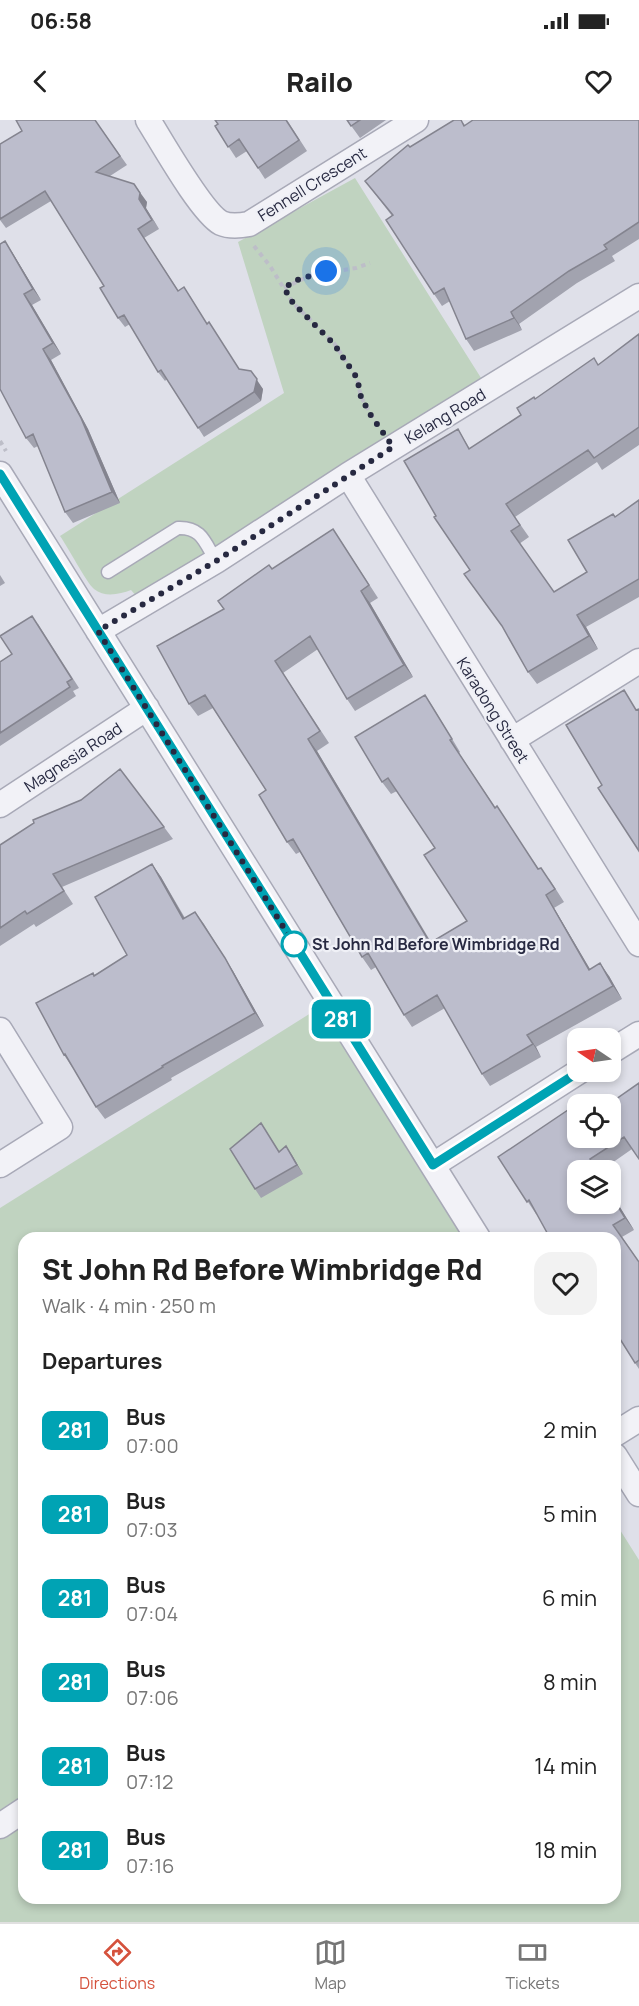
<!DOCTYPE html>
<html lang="en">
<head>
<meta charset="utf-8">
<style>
	:root { --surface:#fff; --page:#f2f2f2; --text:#222; --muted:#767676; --line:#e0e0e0; --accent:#d5523d }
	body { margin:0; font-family:Manrope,sans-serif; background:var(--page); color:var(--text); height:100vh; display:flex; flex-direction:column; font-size:22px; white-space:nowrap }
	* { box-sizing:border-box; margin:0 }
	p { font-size:20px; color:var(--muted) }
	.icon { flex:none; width:33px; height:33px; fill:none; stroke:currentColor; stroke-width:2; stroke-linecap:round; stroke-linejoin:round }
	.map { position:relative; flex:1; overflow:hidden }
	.sheet { position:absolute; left:18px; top:1112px; width:603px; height:672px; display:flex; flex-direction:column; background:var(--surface); border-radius:18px; box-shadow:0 3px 9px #0003 }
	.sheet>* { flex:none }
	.badge { padding:0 12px; border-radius:9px; font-size:21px; line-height:39px }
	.needle { width:39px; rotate:283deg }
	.tools { position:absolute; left:567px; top:908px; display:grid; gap:12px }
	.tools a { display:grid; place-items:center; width:54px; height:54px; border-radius:12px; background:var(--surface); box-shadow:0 3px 9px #0003; font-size:30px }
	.you { position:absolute; width:30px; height:30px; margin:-15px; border:4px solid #fff; border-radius:50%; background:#1a73e8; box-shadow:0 0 0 9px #1a73e833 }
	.map>.badge { position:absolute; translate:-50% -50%; box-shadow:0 0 0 3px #fff }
	h2 { padding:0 24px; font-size:22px; line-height:54px }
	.round { display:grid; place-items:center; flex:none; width:63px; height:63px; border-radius:18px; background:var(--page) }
	.head { display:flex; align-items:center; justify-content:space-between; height:102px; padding:0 24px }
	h1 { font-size:28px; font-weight:800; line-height:45px }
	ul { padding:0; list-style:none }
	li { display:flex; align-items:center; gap:18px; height:84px; padding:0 24px }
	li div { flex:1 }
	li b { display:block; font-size:22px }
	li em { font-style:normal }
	li .badge { min-width:66px; font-weight:700; text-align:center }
	.status { display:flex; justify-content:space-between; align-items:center; height:42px; padding:0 30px; background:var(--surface); direction:ltr }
	.status svg { height:16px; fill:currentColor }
	header { display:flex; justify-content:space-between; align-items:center; height:78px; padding:0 24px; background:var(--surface); font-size:27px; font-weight:800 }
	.menu { display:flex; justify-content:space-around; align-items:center; height:84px; border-top:2px solid var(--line); background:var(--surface); font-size:16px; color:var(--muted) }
	.menu a { display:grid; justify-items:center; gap:3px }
	.menu .current { color:var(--accent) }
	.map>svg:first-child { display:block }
	.green { fill:#c0d3c0 }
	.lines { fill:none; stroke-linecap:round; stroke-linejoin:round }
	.lane-casing { stroke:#a8a9b7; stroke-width:15 }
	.street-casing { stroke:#a8a9b7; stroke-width:27 }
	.path { stroke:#bdbec8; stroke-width:4; stroke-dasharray:4.5 4.5; stroke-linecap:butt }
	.lane { stroke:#f2f2f7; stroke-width:12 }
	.street { stroke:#f2f2f7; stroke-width:24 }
	.wall { fill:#a2a3af }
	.shaded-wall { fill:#84848f }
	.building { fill:#bcbdcc; stroke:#84848f; stroke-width:1.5 }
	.line-casing { stroke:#fff; stroke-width:14 }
	.line { stroke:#00a3b4; stroke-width:9 }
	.walk { stroke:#272941; stroke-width:6; stroke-dasharray:0 10.8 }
	.stop-dot { fill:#fff; stroke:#00a3b4; stroke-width:3 }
	.labels { text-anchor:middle; stroke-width:4.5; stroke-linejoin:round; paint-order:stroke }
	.street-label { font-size:16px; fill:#272941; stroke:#eff0f6 }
	.stop-label { font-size:16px; font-weight:bold; fill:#272941; stroke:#eff0f6; text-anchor:start }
</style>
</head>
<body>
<div class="status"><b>06:58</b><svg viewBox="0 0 49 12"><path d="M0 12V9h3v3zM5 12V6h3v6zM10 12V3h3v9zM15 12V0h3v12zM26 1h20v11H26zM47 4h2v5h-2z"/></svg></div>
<header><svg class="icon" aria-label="back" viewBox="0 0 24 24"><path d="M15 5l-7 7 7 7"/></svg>Railo<svg class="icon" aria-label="heart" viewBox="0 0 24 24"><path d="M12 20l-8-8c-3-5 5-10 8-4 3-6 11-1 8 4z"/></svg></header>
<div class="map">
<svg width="639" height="1802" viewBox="0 0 639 1802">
	<rect width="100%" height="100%" fill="#dfe0e9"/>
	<path class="green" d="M355,58L488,269L143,484L131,470C120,474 105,478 94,469C86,462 68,427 60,416L284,273L238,122Z
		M330,881L489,1117L24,1118V1778H615V1402L639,1440V1802H0V1088Z"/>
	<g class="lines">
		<g class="lane-casing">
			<path id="lane" d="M108,452L178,408C202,407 205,423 216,441"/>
		</g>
		<g class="street-casing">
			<path id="street" d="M148,0C162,22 201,92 221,103C230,107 239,106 249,104L416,0
				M0,354L478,1118
				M348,355L639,824
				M98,511L216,441L348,355L639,176
				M512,620L639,541
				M0,685L147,588
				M0,910L60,1007L0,1045
				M610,932L639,914
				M433,1045L580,951
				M615,1314L639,1299
				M615,1336L639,1374
				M0,1706L24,1690"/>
		</g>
		<path class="path" d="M254,126L270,146L293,183L334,223L357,258L361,277L379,308
			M284,168L311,155L356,148L370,143
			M0,321L6,331"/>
		<use href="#lane" class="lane"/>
		<use href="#street" class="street"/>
	</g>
	<path class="wall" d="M95,0L127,45L110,56L147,82L146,88L159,109L144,118L178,170L190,176L207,204L239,249L263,269L261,281L204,317L167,259L165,261L158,252L130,204L125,207L118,198L104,166L51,81L6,108L0,100V24Z
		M215,0H287L307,31L265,59L247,31L236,38L215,6L218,4Z
		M347,0H386L360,18Z
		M461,0L465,5L639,0V119L612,136L615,141L577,163L519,204L522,210L474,231L466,219L450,181L442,186L434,174L392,96L365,61L410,27Z
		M12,132L41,180L32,185L61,234L51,240L88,309L120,383L73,403L65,392L38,326L34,328L26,318Z
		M639,214V325L602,350L597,342L515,397L529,417L519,424L554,472L587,452L615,397L639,380V477L586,507L598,529L537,564L528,552L470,450L458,309L470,329L521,295L535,279L598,245Z
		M341,421L378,478L370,483L413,557L355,591L347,579L318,529L283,553L329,623L317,631L431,822L467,801L435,728L397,671L391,674L382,662L425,575L433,587L460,632L459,633L495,687L539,749L550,760L564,782L554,788L590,849L609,856L622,879L536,927L541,937L490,966L482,954L445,888L412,907L404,895L376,847L371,850L362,837L300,732L296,734L287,722L266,670L213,588L198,596L189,584L224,489L272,449Z
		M0,455L5,463L0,466Z
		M38,504L79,568L73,571L76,576L0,626V542L12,534Z
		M164,707L173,719L62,767L73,784L36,807L34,804L0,826V725Z
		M152,744L161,757L185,798L195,792L204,804L233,851L264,906L171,958L172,960L105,999L96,987L73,947H72L64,935L95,855L127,835Z
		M610,984L632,1029L602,1050H578L610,1071L634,1110L622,1117L639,1142V1249L635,1243L615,1118L537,1094H536L498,1037L578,1017Z
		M261,1003L279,1031L286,1026L303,1054L261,1078L255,1069Z"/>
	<path class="shaded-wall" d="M134,64L147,82L146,88L159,109L139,79Z
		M5,121L12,132L41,180L33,169Z
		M24,174L32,185L61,234L53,223Z
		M511,192L519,204L522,210L514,198Z
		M43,229L51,240L88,309L120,383L112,372Z
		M251,251L263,269L261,281L254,272Z
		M361,471L370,483L413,557L404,545Z
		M577,495L586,507L598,529L589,516Z
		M308,619L317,631L438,835L430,823Z
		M152,744L161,757L192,812L183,799Z
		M546,775L554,788L598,863L589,850Z
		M195,792L233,851L264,906L255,893Z
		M600,843L609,856L622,879L613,866Z
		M527,915L536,927L541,937L533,924Z
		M286,1026L292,1035L303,1054L297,1045Z
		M610,1071L634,1110L625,1098L610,1073Z"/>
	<path class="building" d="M16,0H95L120,36L96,52L134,64L140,73L139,79L152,100L138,109L178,171L184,167L207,204L209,202L239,249L251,251L257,259L254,272L198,308L161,250L158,252L124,195L118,198L100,168L104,166L45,71L0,99V24L22,11Z
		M215,0H286L299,20L258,48L239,19L228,27L215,6L218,4Z
		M347,0H360L351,6Z
		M454,0H461L464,6L473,0H639V102L604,125L607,129L569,151L511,192L514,198L466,219L444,168L434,174L386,100L393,95L365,61L408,25L410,27Z
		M5,121L33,169L24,174L53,223L43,229L81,298L112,372L65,392L33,314L26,318L0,269V124Z
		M639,214V307L594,338L588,330L506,384L520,405L511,411L554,472L587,452L568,420L613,394L615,397L639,380V459L577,495L589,516L528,552L502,506L464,454L470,450L434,397L436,396L404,341L458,309L469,329L521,295L517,288L534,277L535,279L594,238L598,245Z
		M333,409L369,465L361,471L404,545L347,579L310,516L275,541L320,611L308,619L430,823L467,801L424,735L435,728L388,658L382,662L355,617L425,575L452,619L450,620L495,688L497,686L538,749L541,748L555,769L546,775L589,850L600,843L613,866L527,915L533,924L482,954L437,875L404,895L368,833L362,837L293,719L287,722L259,675L266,670L205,575L189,584L157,526L224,489L218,481L269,445L272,449Z
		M32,496L72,559L67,562L70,567L0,613V542L12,534L0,516Z
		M624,570L636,590L639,589V731L598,668L602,665L566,605Z
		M120,649L164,707L53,754L64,771L27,794L25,791L0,808V725L34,703L33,700L81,680Z
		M152,744L183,799L195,792L225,838L255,893L162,946L163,947L96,987L65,934L64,935L36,883L93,853L94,856L127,835L95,777Z
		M639,963V1039L624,1017L590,1039L597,1050H578V1083H610V1073L625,1098L613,1105L639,1142V1240L635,1243L615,1211V1118H550L529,1080L527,1082L498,1037L568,990L578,1005V1017H610V984H609Z
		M261,1003L279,1032L286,1026L297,1045L255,1069L230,1029Z"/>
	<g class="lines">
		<g class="line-casing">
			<path id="line" d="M0,354L433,1045L580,951"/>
		</g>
		<use href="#line" class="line"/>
		<path class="walk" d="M294,824L98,511L216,441L393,327L370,294L361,277L357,258L334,224L293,183L284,168L297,160L326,151"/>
	</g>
	<circle class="stop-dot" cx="294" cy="824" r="12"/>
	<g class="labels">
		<g class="street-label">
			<text transform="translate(312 64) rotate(-32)" y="6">Fennell Crescent</text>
			<text transform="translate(445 296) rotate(-31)" y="6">Kelang Road</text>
			<text transform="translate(493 590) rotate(58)" y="6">Karadong Street</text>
			<text transform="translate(73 637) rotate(-33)" y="6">Magnesia Road</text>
		</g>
		<g class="stop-label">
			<text x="312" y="830">St John Rd Before Wimbridge Rd</text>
		</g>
	</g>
</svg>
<div class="tools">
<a><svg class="needle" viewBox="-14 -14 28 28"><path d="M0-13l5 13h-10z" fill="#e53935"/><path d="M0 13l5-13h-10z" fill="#767676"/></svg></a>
<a><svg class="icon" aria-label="locate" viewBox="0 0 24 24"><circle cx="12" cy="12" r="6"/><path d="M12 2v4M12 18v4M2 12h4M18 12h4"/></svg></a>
<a><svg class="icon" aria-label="layers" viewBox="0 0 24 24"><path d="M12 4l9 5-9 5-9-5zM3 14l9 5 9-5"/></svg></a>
</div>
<div class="you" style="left:326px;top:151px"></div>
<b class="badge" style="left:341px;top:899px;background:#00a3b4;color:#fff">281</b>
<section class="sheet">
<div class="head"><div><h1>St John Rd Before Wimbridge Rd</h1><p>Walk · 4 min · 250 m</p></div><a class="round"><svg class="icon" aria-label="heart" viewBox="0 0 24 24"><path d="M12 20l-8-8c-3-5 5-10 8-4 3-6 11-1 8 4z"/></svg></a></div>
<h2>Departures</h2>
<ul>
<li><span class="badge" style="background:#00a3b4;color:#fff">281</span><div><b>Bus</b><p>07:00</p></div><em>2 min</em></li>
<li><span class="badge" style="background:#00a3b4;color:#fff">281</span><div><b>Bus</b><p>07:03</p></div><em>5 min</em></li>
<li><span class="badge" style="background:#00a3b4;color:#fff">281</span><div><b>Bus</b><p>07:04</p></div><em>6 min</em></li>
<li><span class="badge" style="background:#00a3b4;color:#fff">281</span><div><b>Bus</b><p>07:06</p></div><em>8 min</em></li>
<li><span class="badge" style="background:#00a3b4;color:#fff">281</span><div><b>Bus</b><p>07:12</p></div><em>14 min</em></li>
<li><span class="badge" style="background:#00a3b4;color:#fff">281</span><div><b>Bus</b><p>07:16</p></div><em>18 min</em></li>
</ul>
</section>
</div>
<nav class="menu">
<a class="current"><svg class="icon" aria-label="directions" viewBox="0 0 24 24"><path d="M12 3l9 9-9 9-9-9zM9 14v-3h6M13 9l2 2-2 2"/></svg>Directions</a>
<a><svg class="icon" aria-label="map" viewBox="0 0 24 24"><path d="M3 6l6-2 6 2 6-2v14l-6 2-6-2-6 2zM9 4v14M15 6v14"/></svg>Map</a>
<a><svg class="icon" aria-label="tickets" viewBox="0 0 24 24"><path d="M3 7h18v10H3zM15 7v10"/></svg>Tickets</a>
</nav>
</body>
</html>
